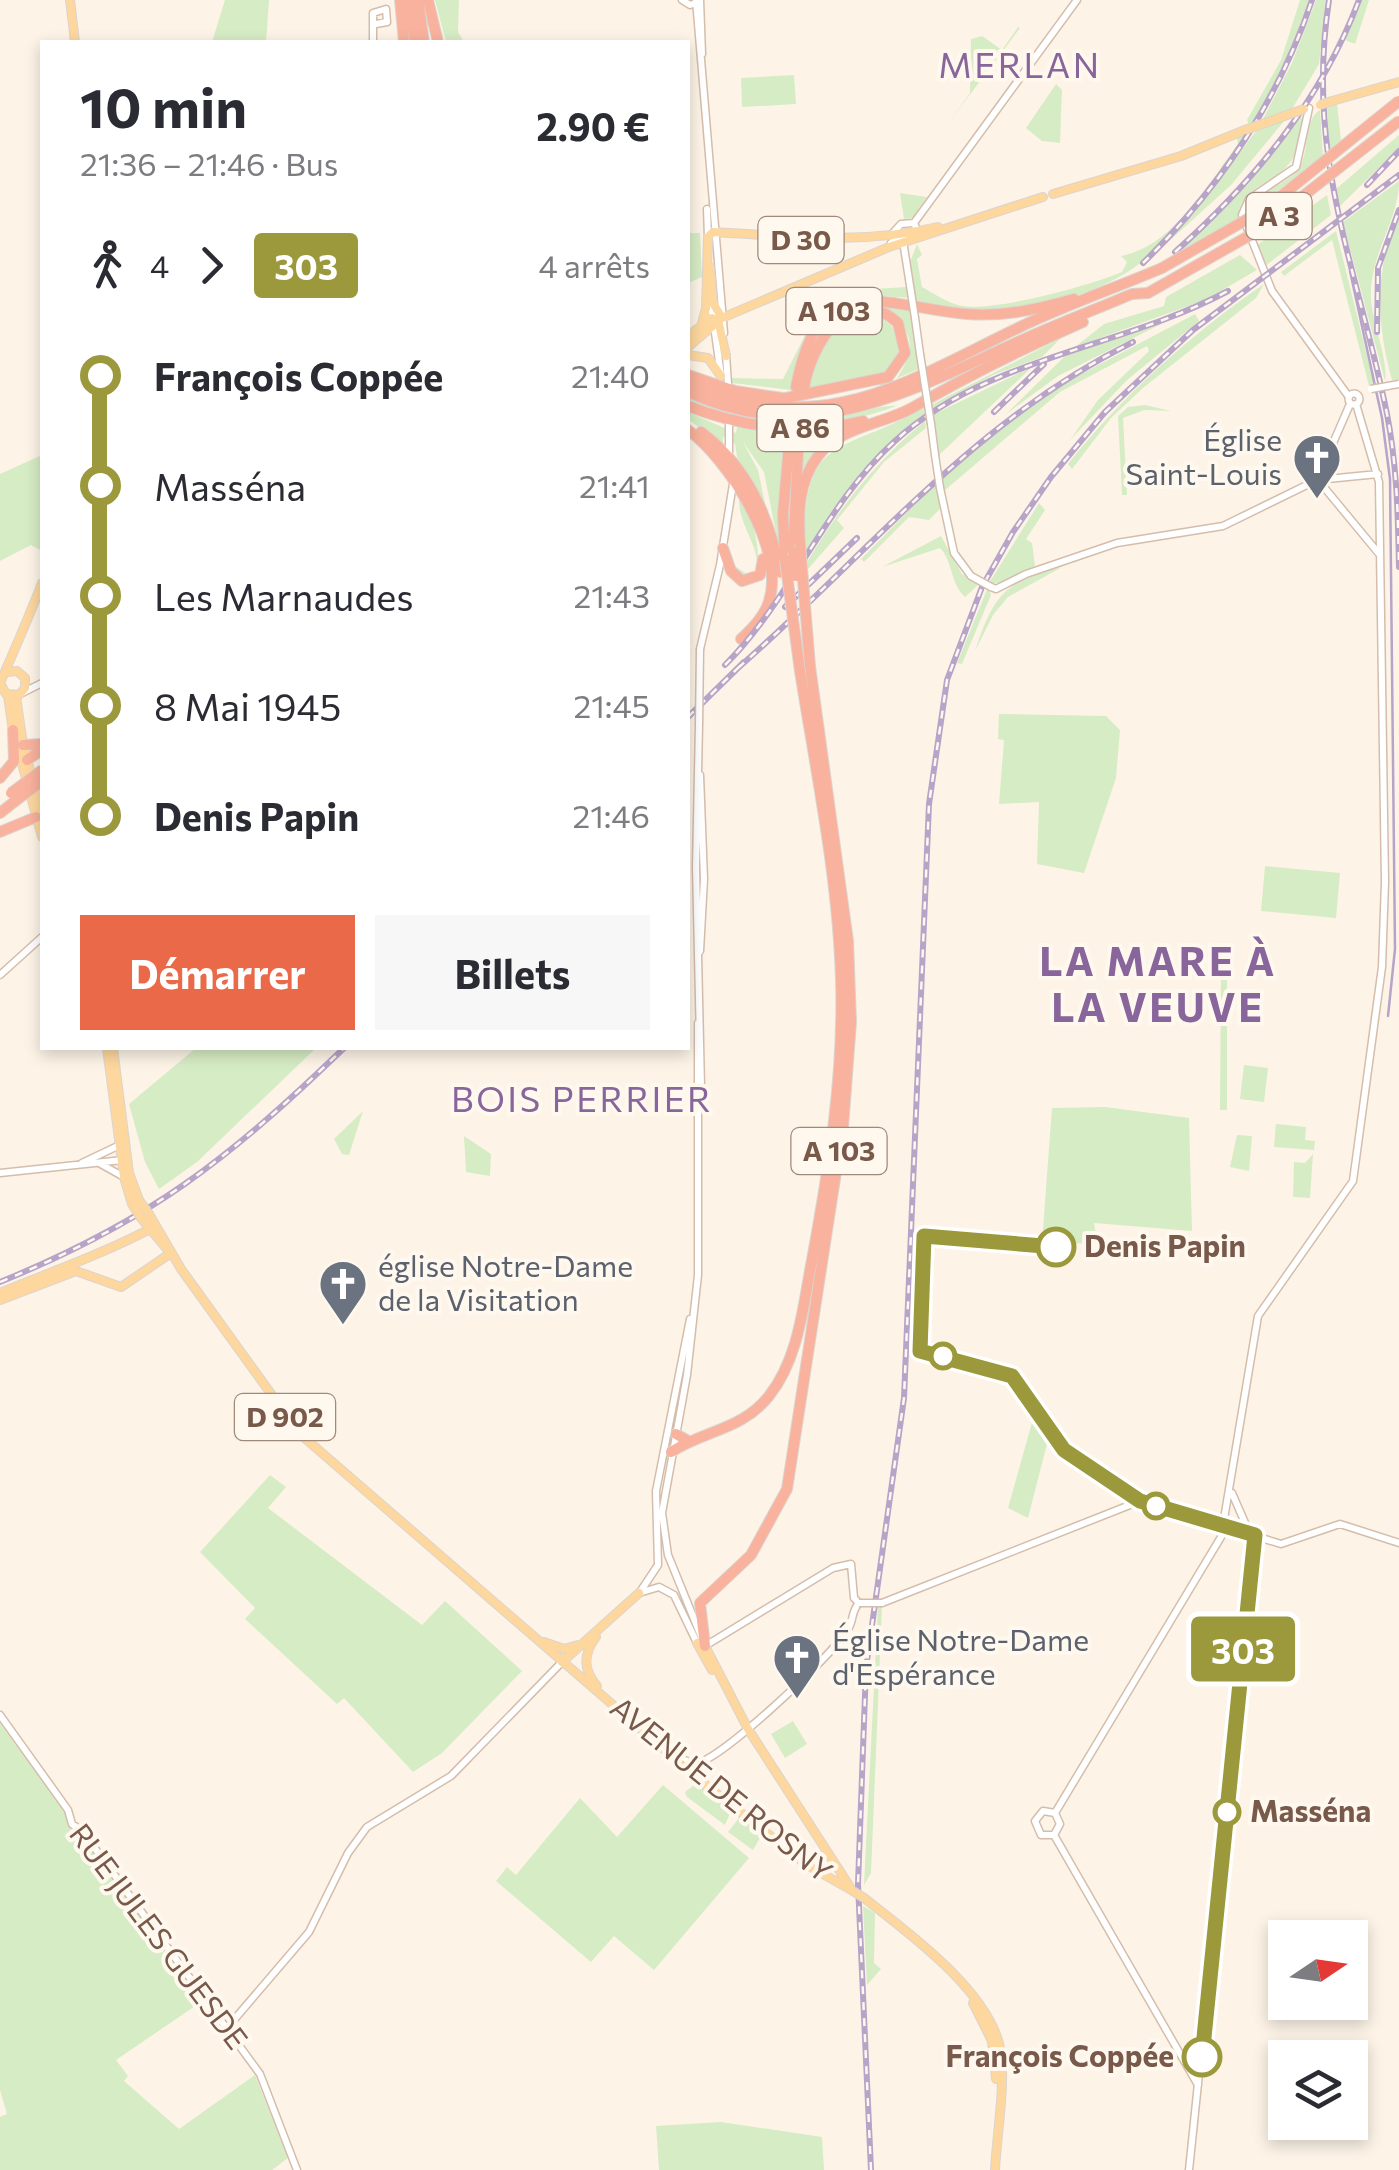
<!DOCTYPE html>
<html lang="fr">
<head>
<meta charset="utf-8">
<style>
	:root { --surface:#fff; --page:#f7f7f7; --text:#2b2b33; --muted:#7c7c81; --accent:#ea6949 }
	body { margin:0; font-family:Commissioner,sans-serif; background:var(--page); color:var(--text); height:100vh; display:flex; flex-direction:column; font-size:38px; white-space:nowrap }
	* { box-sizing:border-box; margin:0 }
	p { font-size:32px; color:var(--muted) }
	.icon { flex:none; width:55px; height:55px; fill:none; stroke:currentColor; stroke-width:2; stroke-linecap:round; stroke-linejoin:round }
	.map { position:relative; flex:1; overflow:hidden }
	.sheet { position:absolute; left:40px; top:40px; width:650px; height:1010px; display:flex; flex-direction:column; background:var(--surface); border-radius:0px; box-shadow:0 5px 15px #0003 }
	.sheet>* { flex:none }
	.badge { padding:0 20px; border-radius:8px; font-size:35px; line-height:65px }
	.needle { width:65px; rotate:77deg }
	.fabs { position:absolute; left:1268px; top:1920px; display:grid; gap:20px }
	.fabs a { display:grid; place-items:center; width:100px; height:100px; border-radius:0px; background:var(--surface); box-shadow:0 5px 15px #0003; font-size:50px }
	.map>.badge { position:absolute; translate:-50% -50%; box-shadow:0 0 0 5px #fff }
	.legs { display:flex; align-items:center; gap:15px; height:110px; padding:0 40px; font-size:32px }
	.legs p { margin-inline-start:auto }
	.headline { display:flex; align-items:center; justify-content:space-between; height:170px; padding:0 40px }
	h1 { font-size:55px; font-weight:700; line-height:75px }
	.action { display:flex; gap:20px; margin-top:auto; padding:20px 40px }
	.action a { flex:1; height:115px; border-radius:0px; background:var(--accent); color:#fff; font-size:40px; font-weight:700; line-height:115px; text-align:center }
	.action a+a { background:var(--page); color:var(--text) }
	ul { padding:0 40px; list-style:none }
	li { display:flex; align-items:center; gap:35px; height:110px; font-size:38px }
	li i { display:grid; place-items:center; width:15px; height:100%; margin:0 12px; background:currentColor }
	li i::after { content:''; width:25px; height:25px; margin:-12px; border:8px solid; border-radius:50%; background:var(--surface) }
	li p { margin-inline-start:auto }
	li:first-child i { background:linear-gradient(#0000 50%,currentColor 0) }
	li:last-child i { background:linear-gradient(currentColor 50%,#0000 0) }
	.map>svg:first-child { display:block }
	.green { fill:#d6ecc5 }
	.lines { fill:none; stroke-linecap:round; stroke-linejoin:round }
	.secondary-casing { stroke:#d5bdac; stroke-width:9 }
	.primary-casing { stroke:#dcd4d0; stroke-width:10 }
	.highway-casing { stroke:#dcd4d0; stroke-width:12 }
	.secondary { stroke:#fff; stroke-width:6 }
	.primary { stroke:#fdd79e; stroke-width:8 }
	.highway { stroke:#f9b29d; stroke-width:10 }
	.tram { stroke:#b7a4c8; stroke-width:2.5 }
	.rail-casing { stroke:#b7a4c8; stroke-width:6 }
	.rail { stroke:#fff8ee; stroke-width:2.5; stroke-dasharray:8; stroke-linecap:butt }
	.secondary-bridge-casing { stroke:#d5bdac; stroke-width:9; stroke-linecap:butt }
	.primary-bridge-casing { stroke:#dcd4d0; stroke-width:10; stroke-linecap:butt }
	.highway-bridge-casing { stroke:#dcd4d0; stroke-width:12; stroke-linecap:butt }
	.secondary-bridge { stroke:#fff; stroke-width:6 }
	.primary-bridge { stroke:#fdd79e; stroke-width:8 }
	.highway-bridge { stroke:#f9b29d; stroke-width:10 }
	.line-1-casing { stroke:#fff; stroke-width:22 }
	.line-1 { stroke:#9b993b; stroke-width:15 }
	.stop-1-dot { fill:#fff; stroke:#9b993b; stroke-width:5 }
	.labels { text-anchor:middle; stroke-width:8; stroke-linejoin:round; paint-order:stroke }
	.shield { fill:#fff8ee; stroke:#a0897b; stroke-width:2.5 }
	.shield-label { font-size:28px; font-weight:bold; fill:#78594a }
	.worship-label { font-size:30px; fill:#5b616d; stroke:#fff8ee; text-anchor:start }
	.stop-label { font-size:30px; font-weight:bold; fill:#78594a; stroke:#fff8ee; text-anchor:start }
	.street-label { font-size:30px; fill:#78594a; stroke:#fff8ee }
	.quarter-label { font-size:35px; letter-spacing:2.5px; fill:#88669b; stroke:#fff8ee }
	.district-label { font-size:40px; font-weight:bold; letter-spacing:2.5px; fill:#88669b; stroke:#fff8ee }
</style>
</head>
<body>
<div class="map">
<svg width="1399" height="2170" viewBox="0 0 1399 2170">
	<rect width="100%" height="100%" fill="#fdf4e7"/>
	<path class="green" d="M225,0H269L266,42H212Z
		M435,0H459L458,32L464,42H446Z
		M1300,0H1309L1283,69L1256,122L1249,125L1247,120L1281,60Z
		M1316,0H1326L1319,64L1292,109L1263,119L1292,63Z
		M1361,0H1369L1355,44L1345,40Z
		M1018,27L1020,28L950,121L970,93L971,39L982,36L1002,50Z
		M794,75L796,104L742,107L741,78Z
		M1056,84L1062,90L1060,143L1042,141L1026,128Z
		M1337,104L1341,140L1329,150L1327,108Z
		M1320,110L1323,157L1245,215C1256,189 1283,189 1299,168C1310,151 1303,120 1320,110Z
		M1301,116C1304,125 1303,130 1301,139C1289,189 1241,177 1239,218L1178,252L1249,183Z
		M1285,120L1231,185L1143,265L1195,212L1256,131Z
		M1247,134C1225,173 1165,250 1126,273C1062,311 985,317 916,301L910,262L917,244L922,255L917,259L922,287C933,293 946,302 958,305C988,314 1092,285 1122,272L1127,262L1121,256C1173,246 1207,186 1238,144L1237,138Z
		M1399,135V148L1339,207L1336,189Z
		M1399,181C1399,219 1372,251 1371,292C1370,320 1389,358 1385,381L1343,222Z
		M900,193L927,197L913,218L904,219Z
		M1327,195L1331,215L1264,267L1256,246Z
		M1399,217V380H1392C1377,326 1373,269 1399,217Z
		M1336,231L1374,384L1369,386L1332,240L1284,276L1281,272Z
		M688,233H700L702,277L688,283Z
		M1240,255L1257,270L1205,300L1075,347L1104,324L1164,306L1166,297Z
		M1264,284L1256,298L1143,388L1111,418L1072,469L1068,464C1122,396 1191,334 1264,284Z
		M906,287L908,298C828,288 808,318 791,390L732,383L731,378L783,379L819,307L859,290Z
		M857,304L910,306L919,369L897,378C921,343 910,324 875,307L834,318L817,338L833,316Z
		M1195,314L1199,321L1127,380L1070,440L1098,400L1149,351L1147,346L1060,392L944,491L942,478L1036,398Z
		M871,315C893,321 905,336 898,359L882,376L809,390C815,354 830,318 871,315Z
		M1177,316L1058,376L1006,414L1066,355Z
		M1061,338L1042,357L993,375L932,410L931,405Z
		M1183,340L1063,458L1123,391Z
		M1032,367L938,456L932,415Z
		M688,397C733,414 779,424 828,419C848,417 881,404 896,406C825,434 759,423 688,403Z
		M1145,405L1171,411L1144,410L1123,418L1127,495H1122L1118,416L1128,407Z
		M924,408L925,415L861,472L804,557C803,431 834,458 924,408Z
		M688,412L736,433L737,427L787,434L779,549L764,472L743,442L758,470L767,513L738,463L735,444L723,436V446L688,419Z
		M925,421L926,428L884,462L837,520L844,528L808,569L807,562C840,507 876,461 925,421Z
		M857,428L827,445L800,488L804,434Z
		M42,455V551L31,545L0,561V474Z
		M936,483L940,509L929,520L909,517L864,562L861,559Z
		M739,500C755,516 760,551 758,574L741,576L732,564L745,573L755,572C764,552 738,525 739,500Z
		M1039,503L1045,510L1026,539L1032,543L1035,566L1001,583H989Z
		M941,536L962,574L980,583L965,597C950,583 953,561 940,548L882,567Z
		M1062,567L1008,597L993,615L975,651C994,594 1004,582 1062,567Z
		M988,587L991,595L962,664L957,663Z
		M999,714L1106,716L1120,730L1116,778L1084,873L1037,864L1039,802L999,804L1004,740L998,739Z
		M1265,866L1340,873L1336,918L1261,911Z
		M1221,970H1227V1110H1220Z
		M196,1048H316L197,1162L159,1189L145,1162L129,1104Z
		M1244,1065L1268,1068L1264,1102L1240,1099Z
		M1105,1107L1189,1118L1192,1231L1094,1223L1098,1244L1042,1242L1052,1108Z
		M363,1111L349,1155L342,1154L334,1139Z
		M1276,1124L1306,1127L1305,1140L1315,1141L1314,1150L1274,1147Z
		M1237,1135L1252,1136L1249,1171L1230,1167Z
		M464,1136L491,1154L490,1176L466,1172Z
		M1313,1154L1310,1198L1293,1197L1294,1162L1305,1163Z
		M1037,1418L1049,1436L1028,1518L1008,1508L1033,1419Z
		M270,1475L286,1487L268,1508L422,1625L445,1601L522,1671L442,1753L413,1772L344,1698L337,1704L245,1619L255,1608L200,1552Z
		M878,1606H882L871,1873L864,1885Z
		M793,1721L807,1744L785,1758L771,1734Z
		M0,1723L63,1809L72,1833L82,1837L201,2002L116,2060L128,2076L124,2081L179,2129L255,2075L288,2158L272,2170H0V2117L7,2114L0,2090Z
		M697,1783L731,1811L725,1825L687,1797L685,1792Z
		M663,1785L749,1858L654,1970L614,1936L591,1962L496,1881L507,1867L516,1875L580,1798L617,1837Z
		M739,1818L761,1836L753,1850L728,1832Z
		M863,1906L875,1913L874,1963L881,1969L867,1985Z
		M721,2122L822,2137L824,2170H659L656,2126Z"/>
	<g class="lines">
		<g class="secondary-casing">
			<path id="secondary" d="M682,0L690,5L699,2
				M696,0L724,333
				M700,0L702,54
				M373,42V13L386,9L387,22L376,24
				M1309,108L1296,167L1249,199L1242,215L1272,291L1349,397
				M707,209L708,237
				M891,235L901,224L914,223
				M903,241L911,292
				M891,243L917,230L914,223L1077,0
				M711,304L721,376
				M915,318L920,354
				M726,355L728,384
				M1348.5 399a5.5 5.5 0 1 1 11 0a5.5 5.5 0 1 1-11 0Z
				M1356,404L1379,482L1385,882
				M729,423V452
				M931,424L935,455
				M1317,480L1350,404
				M1318,480L1380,555
				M940,488L954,553L971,576
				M991,587L996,589L1026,574L1117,543L1223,526L1317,480L1378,474
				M700,649L720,565L733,484
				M22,693L42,683
				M699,724L696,867L701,1087
				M700,775L704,879L700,951
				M0,975L42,937
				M698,1023V1275L687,1375L662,1513L668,1555L701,1636
				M82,1163L124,1143
				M99,1163L124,1177
				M0,1173L123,1160
				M1232,1493L1249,1532
				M640,1592L658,1565L656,1491L690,1319
				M639,1593L659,1587L674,1595L697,1643L705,1646L833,1568L851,1564L854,1598L859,1603C851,1611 854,1621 847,1631C832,1655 719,1763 694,1764L678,1757
				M882,1603L1140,1501L1281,1544L1340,1524L1399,1543
				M0,1715L68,1810L72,1824L83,1832L260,2074L297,2170
				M1055,1813L1221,1537L1258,1316L1353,1181L1382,967L1385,882
				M1054,1835L1198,2085
				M1054,1835H1041L1035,1821L1043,1811L1055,1813
				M1054,1835L1060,1824L1055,1813
				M227,2028L309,1932L348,1853L367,1827L451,1776L562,1662
				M1189,2170L1255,1535"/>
		</g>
		<g class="primary-casing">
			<path id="primary" d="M70,0L75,42
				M1332,101L1399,82
				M1053,194L1181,156L1245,130
				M710,267L713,303L722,318
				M702,323L706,308L708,237L713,232C791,236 861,245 938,227
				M688,336L712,318L719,324L726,356
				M688,347L722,318L889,247L1043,197
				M688,355L708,358L721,376
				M7,672L17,671L25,678V688L19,695L6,694L0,683C14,651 29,617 42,583
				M8,696L13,731
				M16,696L23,745L42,814
				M18,749L42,837
				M107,1048L124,1177L132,1204
				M113,1048L129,1173L139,1200
				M149,1214L181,1269L300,1434L702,1782L807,1865L853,1891
				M141,1218L167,1249
				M0,1293C51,1272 100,1255 150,1229
				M0,1300L76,1271L121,1287L171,1253
				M596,1637C583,1654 583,1670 597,1686
				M544,1642L564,1649L578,1645
				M697,1643L712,1670
				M705,1646L748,1729L850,1887
				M562,1662L639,1593
				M864,1898C909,1933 993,1994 1001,2053C1005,2090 997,2132 995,2170
				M973,2003L992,2041L996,2079"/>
		</g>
		<g class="highway-casing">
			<path id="highway" d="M400,0L404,42
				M408,0L415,42
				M418,0L424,42
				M428,0L438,42
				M688,375L735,391L789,399
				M688,382C822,442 903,383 1020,327C1066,305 1115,288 1162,268
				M796,387C819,265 880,306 967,314C1004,317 1038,309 1074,299
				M688,392C808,447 902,395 1011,345C1051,326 1092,311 1132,294L1148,293
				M786,398L888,377L905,353L898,323C849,279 811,345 804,388
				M688,406C743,428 805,435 863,421
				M688,430C728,459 786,549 769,601C765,616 752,629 741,639
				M701,432C747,466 769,516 780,572
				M800,544C798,514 798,482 818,456C841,426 881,425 912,408C967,376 1024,348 1083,322
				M723,548L731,571L742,581L760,575L763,559
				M793,552L799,433
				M785,560L783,514L790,433
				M23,745L42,744
				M27,760L42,750
				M0,778L14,761L13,730
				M0,813L14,802
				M0,832L36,817
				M676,1434L690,1442
				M671,1452C705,1430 742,1430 769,1396C799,1358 803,1306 812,1260C829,1168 844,1074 841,980C838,876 816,773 800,671
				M705,1646L700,1603L751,1555L787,1489L843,1127L851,1022L848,941L810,666"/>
		</g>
		<use href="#secondary" class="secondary"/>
		<use href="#primary" class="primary"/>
		<use href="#highway" class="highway"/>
		<path class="tram" d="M1350,271L1382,418L1390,479L1395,949L1388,1016"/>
		<g class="rail-casing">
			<path id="rail" d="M1329,0C1305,157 1357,266 1387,414C1397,465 1398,515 1399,567
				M1367,185L1399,151
				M1175,252C1254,181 1321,101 1359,0
				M1143,263C1220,188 1278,102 1312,0
				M1377,332L1378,268L1399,210
				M994,412L1044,364
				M785,607L857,538
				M725,665C792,598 825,504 895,441C989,356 1120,349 1228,291
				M738,668C870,552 973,421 1133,342
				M688,717L744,662
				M0,1282C150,1221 229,1159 344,1048
				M871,2170L858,1884L866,1668L904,1398L929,804L947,680L982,587L1013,532L1051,477L1105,412L1193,330L1399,175"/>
		</g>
		<use href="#rail" class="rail"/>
		<g class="secondary-bridge-casing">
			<path id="secondary-bridge" d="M911,292L915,318
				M920,354L931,424
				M1371,389L1399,384
				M935,455L940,488
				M971,576L991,587
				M699,724L700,649
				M859,1603H882"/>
		</g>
		<g class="primary-bridge-casing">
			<path id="primary-bridge" d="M1320,105L1332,101
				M1245,130L1304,109
				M139,1200L149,1214
				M132,1204L141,1218
				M853,1891L864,1898"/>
		</g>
		<g class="highway-bridge-casing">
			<path id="highway-bridge" d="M1162,268L1265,209L1399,101
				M1148,293L1261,229L1399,121
				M800,544L810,666
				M793,552L796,576
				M785,560L800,671
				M11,793L42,770
				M14,802L42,781"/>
		</g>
		<use href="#secondary-bridge" class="secondary-bridge"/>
		<use href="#primary-bridge" class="primary-bridge"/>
		<use href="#highway-bridge" class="highway-bridge"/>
	</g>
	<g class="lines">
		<g class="line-1-casing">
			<path id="line-1" d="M1056,1247L924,1236L920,1351L1012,1376L1064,1450L1140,1501L1255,1535L1202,2057"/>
		</g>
		<use href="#line-1" class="line-1"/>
	</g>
	<defs>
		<g id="church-pin" transform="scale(2.5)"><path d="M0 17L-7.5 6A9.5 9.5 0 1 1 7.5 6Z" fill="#6b7280" stroke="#fff8ee"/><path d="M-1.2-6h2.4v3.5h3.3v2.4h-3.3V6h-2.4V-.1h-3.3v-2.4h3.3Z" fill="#fff"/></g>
	</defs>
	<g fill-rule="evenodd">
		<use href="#church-pin" x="1317" y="458"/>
		<use href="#church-pin" x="343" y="1284"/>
		<use href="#church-pin" x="797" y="1658"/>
	</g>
	<g class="stop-1-dot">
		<circle cx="1056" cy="1247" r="18"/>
		<circle cx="943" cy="1356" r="12"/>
		<circle cx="1156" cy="1506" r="12"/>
		<circle cx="1227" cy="1812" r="12"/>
		<circle cx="1202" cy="2057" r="18"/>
	</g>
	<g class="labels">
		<g class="shield">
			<rect x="1246.5" y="193" width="65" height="46" rx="8"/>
			<rect x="758.5" y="217" width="85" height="46" rx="8"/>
			<rect x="786.5" y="288" width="95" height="46" rx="8"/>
			<rect x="757.5" y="405" width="85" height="46" rx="8"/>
			<rect x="791.5" y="1128" width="95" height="46" rx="8"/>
			<rect x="235" y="1394" width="100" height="46" rx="8"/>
		</g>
		<g class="shield-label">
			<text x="1279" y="226">A 3</text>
			<text x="801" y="250">D 30</text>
			<text x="834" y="321">A 103</text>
			<text x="800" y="438">A 86</text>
			<text x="839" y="1161">A 103</text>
			<text x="285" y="1427">D 902</text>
		</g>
		<g class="worship-label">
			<text x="1282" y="451" text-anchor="end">Église<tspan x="1282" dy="34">Saint-Louis</tspan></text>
			<text x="378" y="1277">église Notre-Dame<tspan x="378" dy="34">de la Visitation</tspan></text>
			<text x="832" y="1651">Église Notre-Dame<tspan x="832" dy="34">d'Espérance</tspan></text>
		</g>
		<g class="stop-label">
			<text x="1084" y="1257">Denis Papin</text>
			<text x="1250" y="1822">Masséna</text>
			<text x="1174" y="2067" text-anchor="end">François Coppée</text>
		</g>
		<g class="street-label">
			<text transform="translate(721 1790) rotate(39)" y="10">AVENUE DE ROSNY</text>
			<text transform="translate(158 1937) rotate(53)" y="10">RUE JULES GUESDE</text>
		</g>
		<g class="quarter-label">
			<text x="1020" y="78">MERLAN</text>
			<text x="582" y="1112">BOIS PERRIER</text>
		</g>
		<g class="district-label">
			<text x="1158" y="976">LA MARE À<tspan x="1158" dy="46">LA VEUVE</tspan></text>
		</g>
	</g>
</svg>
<div class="fabs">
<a><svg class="needle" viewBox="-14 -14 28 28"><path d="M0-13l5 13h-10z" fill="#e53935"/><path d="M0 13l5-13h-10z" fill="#7c7c81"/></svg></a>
<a><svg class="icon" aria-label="layers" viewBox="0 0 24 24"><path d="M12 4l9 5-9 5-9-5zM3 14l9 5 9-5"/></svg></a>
</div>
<b class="badge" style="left:1243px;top:1649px;background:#9b993b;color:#fff">303</b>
<section class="sheet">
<div class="headline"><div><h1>10 min</h1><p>21:36 – 21:46 · Bus</p></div><b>2.90 €</b></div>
<div class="legs"><svg class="icon" aria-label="walk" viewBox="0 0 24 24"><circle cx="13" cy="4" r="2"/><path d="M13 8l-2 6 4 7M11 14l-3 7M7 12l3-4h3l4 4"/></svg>4<svg class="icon" aria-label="forward" viewBox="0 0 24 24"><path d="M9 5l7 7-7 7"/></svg><b class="badge" style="background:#9b993b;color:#fff">303</b><p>4 arrêts</p></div>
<ul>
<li><i style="color:#9b993b"></i><b>François Coppée</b><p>21:40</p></li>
<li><i style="color:#9b993b"></i><span>Masséna</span><p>21:41</p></li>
<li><i style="color:#9b993b"></i><span>Les Marnaudes</span><p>21:43</p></li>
<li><i style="color:#9b993b"></i><span>8 Mai 1945</span><p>21:45</p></li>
<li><i style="color:#9b993b"></i><b>Denis Papin</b><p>21:46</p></li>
</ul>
<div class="action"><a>Démarrer</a><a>Billets</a></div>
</section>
</div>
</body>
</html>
